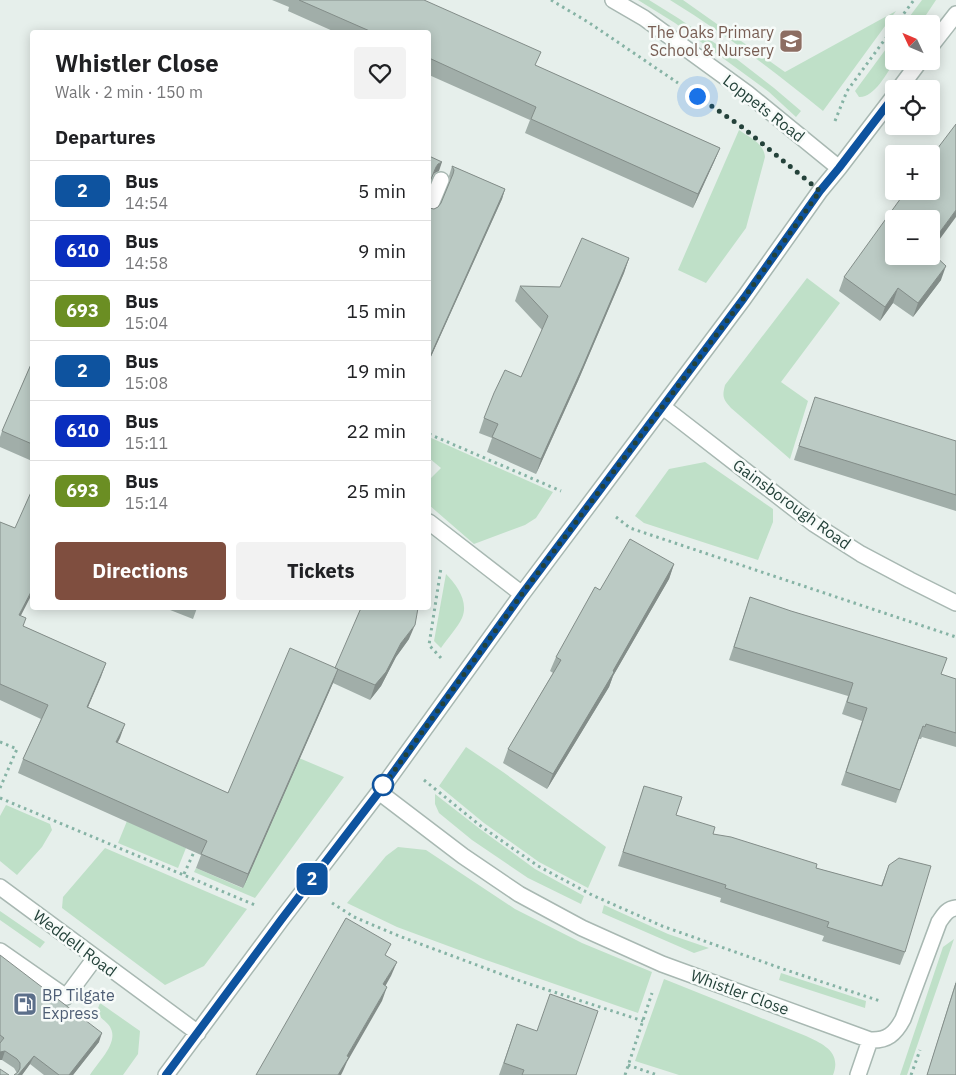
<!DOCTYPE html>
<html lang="en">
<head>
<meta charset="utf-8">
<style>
	:root { --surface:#fff; --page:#f2f2f2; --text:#202124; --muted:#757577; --line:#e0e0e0; --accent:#7f4e3f }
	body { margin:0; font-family:"IBM Plex Sans",sans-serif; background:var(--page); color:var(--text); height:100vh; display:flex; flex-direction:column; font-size:19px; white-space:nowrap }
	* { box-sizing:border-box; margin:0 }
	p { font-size:16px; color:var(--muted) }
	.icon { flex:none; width:28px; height:28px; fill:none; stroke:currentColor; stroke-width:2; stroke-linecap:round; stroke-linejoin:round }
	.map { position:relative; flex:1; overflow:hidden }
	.panel { position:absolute; left:30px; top:30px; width:401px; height:580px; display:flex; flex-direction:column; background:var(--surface); border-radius:5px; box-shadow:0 2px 12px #0003 }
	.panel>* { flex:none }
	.badge { padding:0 10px; border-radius:8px; font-size:18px; line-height:32px }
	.needle { width:32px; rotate:314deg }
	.fabs { position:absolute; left:885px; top:15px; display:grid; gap:10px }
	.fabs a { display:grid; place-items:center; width:55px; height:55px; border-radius:5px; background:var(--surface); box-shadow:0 2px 12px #0003; font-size:25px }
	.you { position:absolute; width:25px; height:25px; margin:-12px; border:4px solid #fff; border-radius:50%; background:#1a73e8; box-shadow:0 0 0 8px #1a73e833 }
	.map>.badge { position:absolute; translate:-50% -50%; box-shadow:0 0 0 2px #fff }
	h2 { padding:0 25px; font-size:19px; line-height:45px }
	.round { display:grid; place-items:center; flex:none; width:52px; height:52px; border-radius:5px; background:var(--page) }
	.summary { display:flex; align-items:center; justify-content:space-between; height:85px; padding:0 25px }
	h1 { font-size:24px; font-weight:800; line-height:38px }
	.cta { display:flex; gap:10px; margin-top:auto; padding:10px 25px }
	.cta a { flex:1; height:58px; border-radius:5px; background:var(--accent); color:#fff; font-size:20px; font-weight:800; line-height:58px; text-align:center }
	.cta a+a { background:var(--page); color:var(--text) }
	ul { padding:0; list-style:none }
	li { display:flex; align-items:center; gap:15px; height:60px; padding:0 25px; border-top:1px solid var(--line) }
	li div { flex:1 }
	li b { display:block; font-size:19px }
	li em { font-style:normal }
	li .badge { min-width:55px; font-weight:700; text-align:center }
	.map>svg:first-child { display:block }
	.green { fill:#bfe0c8 }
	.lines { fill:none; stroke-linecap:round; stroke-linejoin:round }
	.minor-casing { stroke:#a8b8b2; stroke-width:18 }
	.path { stroke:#86b3a5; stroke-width:3; stroke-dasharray:2.5 4; stroke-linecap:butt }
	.minor { stroke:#fff; stroke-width:15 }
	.wall { fill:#a1aea9 }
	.shaded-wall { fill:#838d89 }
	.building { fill:#bbcac4; stroke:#838d89 }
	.line-casing { stroke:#fff; stroke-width:11 }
	.line { stroke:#0e539f; stroke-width:8 }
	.walk { stroke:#24423a; stroke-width:5; stroke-dasharray:0 9 }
	.stop-dot { fill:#fff; stroke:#0e539f; stroke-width:2.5 }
	.labels { text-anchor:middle; stroke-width:5; stroke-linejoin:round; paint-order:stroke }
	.education-label { font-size:16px; fill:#785e54; stroke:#f7fbf9; text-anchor:end }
	.street-label { font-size:16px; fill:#24423a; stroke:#f7fbf9 }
	.service-label { font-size:16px; fill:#4e5e75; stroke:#f7fbf9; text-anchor:start }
</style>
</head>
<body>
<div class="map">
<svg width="956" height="1075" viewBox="0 0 956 1075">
	<rect width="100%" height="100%" fill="#e6efeb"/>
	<path class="green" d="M638,0H649L678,18L725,50L774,88L801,111L796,117L769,92L675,23Z
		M670,0H683L785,72L896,11L823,111C774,71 724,33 670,0Z
		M922,0H936L920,24H904Z
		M894,38V61H895C887,73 874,98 859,97L855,91Z
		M739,130C750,138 764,143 765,157L746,228L706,283L678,270Z
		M807,278L840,303L781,382L808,401L790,459L731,408C723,399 722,397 725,385Z
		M429,437L553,492L536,518L525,525L474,544L429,505V480L441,468L429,458Z
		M705,462L773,509V522L758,560L644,523L635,516L669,469Z
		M446,574C457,585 469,602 462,618C458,627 447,639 441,648L434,641Z
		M466,747L503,772L606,847L588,888L539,862L484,823L439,786Z
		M299,758L344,777L255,898L194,872L196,868L242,888Z
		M435,794L480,829L535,869L584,896L581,904L528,878L472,840L439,813L435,804Z
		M6,805L50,824L52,830L42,847L17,875L0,861V816Z
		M127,821L186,848L178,868L118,843Z
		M398,847L426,850L515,909L582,943L652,972L638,1013L486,960L397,927L347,903L386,856Z
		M105,848L247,909L204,966L165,985L62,908L63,897Z
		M604,905L668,934L709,948L694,953L602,913Z
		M0,911L45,942L40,948L0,920Z
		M954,939L907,1075H900L943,947Z
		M781,973L866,1001L865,1008L779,980Z
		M664,979L806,1036C823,1044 842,1052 833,1075H679L635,1061Z
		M100,1003L140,1031L138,1054L123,1075H90C97,1063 118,1044 111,1029C108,1021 100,1020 97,1011Z"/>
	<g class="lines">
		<g class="minor-casing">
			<path id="minor" d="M613,0L644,18L747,93L839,168
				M931,46L956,14
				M899,89L920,61
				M429,209L441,180
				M663,407L814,524L861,554L910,580L956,603
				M429,522L522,594
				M379,792L463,856L519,894L582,928L662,964L870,1040L858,1075
				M0,887L198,1033
				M0,951L66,997L95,958
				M870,1040C887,1041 895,1034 903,1019L939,922C944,915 947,909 956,908
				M166,1075L281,920L379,792L522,594L744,298L820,191L839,168L894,96"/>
		</g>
		<path class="path" d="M551,0L588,22L678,83
			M896,24L914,0
			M835,121L847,91L894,27
			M429,434L561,491
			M616,517L630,528L956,637
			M441,658L429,645L441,568
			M0,742L17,749L0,788
			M424,780L482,827L538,866L592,895L662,926L786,970L880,1001
			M0,798L255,905
			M184,874L194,852
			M332,903L354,917L399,936L517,980L643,1021
			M628,1065L657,1075
			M625,1075L652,993
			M911,1075L920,1050"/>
		<use href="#minor" class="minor"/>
	</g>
	<path class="wall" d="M272,0H424L536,66L720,148L714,162L693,208L525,133L530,120L429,75V32H335L288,11L289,7Z
		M452,166L505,189L502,199L429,361V208L434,209L438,207L441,203L450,182V179L449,176Z
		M894,219L941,280L913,317L893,303L880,321L839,291L844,277Z
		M629,258L624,273L578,381L536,474L487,452L492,438L479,433L484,418L521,377L542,330L515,301L520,286L560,287Z
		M32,362V461L0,447V437L2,431Z
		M810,411L956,441V511L794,460Z
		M0,522L15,528L21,616L23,626L106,663L88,707L125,724L117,743L228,793L335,668L409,639L396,657L381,686L370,700L333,683L243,888L196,868L201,855L18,773L23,759L41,719L0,700Z
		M674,564L669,579L613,676L609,687L547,789L503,763L508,749L553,673L550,671L556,657L600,590Z
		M750,597L941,674L956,679V747L922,737L921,739H919L896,803L841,785L862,721L842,714L848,696L729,660Z
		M165,608H197L193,619Z
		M644,786L676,815L713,834L816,868L881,886L889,865L905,952L900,965L822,941L824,936L720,902L721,898L618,866Z
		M0,955L99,1042L73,1075H44L30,1064L22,1075H14L17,1073L14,1068L2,1060H0Z
		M956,981V1075H927Z
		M517,1024L576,1075H499Z"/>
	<path class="shaded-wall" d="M720,148L714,162L693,208L698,194Z
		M442,162L439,171L435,173L432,176L429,185L436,167L438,164Z
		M505,189L502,199L429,361V359Z
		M956,210V217L931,251V244Z
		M629,258L624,273L578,381L536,474L541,459Z
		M946,266L941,280L913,317L918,303Z
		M898,288L893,303L880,321L885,307Z
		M674,564L669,579L613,676L609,687L547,789L553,774Z
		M32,590V594L14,629L19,615Z
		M415,625L409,639L396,657L381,686L370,700L375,685L401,643Z
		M106,663L101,677L82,721L87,707Z
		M338,669L333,683L243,888L248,874Z
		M125,724L120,738L111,756L116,742Z
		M397,962L391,976L378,999L383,984Z
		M387,987L382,1001L347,1062L343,1071L341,1075H338L347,1056Z
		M102,1033L99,1042L73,1075H69Z
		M5,1051L2,1060H0V1052Z
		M34,1056L30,1064L22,1075H18Z"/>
	<path class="building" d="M299,0H424L541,52L535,65L720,148L698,194L531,119L536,107L429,58V32H372Z
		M956,124V210L931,244V219H894V256H931V252L946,266L918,303L898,288L885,307L844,277L906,191H931V157Z
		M429,156L442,162L438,164L436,167L429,184Z
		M452,166L505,189L429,359V208L434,209L438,207L441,203L453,174L454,170Z
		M582,238L629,258L583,366L541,459L492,437L498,424L484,418L494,393L505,370L521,377L548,316L520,286L560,287Z
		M32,362V444L2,431Z
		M815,397L956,441V495L799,446Z
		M32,490V590L19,615L26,618L23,626L106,663L87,707L125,724L116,742L228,793L290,648L338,669L248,874L201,854L207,841L23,759L48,705L0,684V522L15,528Z
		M630,539L674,564L613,671L614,672L553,774L508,749L561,660L556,657L595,587L600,590Z
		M750,597L791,611L947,658L941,674L956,679V733L926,724L925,727L923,726L900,790L846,772L867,708L847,702L853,683L734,647Z
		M361,608H418L415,625L401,643L386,672L375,685L335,668Z
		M644,786L682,797L676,815L715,827L713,834L731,837L817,864L816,868L882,886L889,865L899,858L931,866L905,952L827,927L829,922L725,888L726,885L623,852Z
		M346,918L391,944L385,955L397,962L383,984L387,987L347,1056L349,1057L338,1075H256Z
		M0,955L102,1033L69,1075H59L34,1056L18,1075H14L18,1072L20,1068V1063L17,1059L5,1051L0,1052V1043L4,1038L0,1035Z
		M956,983V1075H927Z
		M550,994L598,1011L576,1075H522L524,1070L504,1063L517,1024L537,1031Z
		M0,1069L9,1075H0Z"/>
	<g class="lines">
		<g class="line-casing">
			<path id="line" d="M166,1075L281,920L379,792L522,594L744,298L820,191L839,168L894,96"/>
		</g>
		<use href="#line" class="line"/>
		<path class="walk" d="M383,785L379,792L522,594L744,298L820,191L742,127L697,96"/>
	</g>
	<defs>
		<g id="school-square" transform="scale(1.25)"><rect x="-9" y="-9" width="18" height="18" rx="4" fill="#8d6e63" stroke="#f7fbf9"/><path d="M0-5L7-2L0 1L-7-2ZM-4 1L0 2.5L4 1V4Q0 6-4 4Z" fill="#fff"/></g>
		<g id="fuel-square" transform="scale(1.25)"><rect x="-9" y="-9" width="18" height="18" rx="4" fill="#5c6f8a" stroke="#f7fbf9"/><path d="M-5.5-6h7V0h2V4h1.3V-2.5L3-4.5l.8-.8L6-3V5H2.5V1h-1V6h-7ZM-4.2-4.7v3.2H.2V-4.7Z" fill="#fff"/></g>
	</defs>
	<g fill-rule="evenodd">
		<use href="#school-square" x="791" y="41"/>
		<use href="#fuel-square" x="25" y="1004"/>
	</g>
	<circle class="stop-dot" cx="383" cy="785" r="10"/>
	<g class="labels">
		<g class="education-label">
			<text x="774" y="38">The Oaks Primary<tspan x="774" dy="18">School &amp; Nursery</tspan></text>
		</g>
		<g class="street-label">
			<text transform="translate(764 108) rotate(38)" y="6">Loppets Road</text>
			<text transform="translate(792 504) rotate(36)" y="6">Gainsborough Road</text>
			<text transform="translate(75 943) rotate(37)" y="6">Weddell Road</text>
			<text transform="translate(740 992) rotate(20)" y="6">Whistler Close</text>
		</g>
		<g class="service-label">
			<text x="42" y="1001">BP Tilgate<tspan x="42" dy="18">Express</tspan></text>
		</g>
	</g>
</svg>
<div class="fabs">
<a><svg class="needle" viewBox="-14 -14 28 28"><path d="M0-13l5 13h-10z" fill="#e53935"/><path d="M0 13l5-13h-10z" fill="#757577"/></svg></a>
<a><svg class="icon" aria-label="locate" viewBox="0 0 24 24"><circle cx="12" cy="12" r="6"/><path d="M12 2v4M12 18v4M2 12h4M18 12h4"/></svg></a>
<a>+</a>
<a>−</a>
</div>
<div class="you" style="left:697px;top:96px"></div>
<b class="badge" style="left:312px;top:879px;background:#0e539f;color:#fff">2</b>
<section class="panel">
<div class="summary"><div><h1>Whistler Close</h1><p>Walk · 2 min · 150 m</p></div><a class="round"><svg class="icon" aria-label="heart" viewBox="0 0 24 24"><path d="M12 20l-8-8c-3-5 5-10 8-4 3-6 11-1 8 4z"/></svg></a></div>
<h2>Departures</h2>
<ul>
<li><span class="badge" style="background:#0e539f;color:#fff">2</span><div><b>Bus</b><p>14:54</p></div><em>5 min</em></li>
<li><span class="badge" style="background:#0a2ebe;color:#fff">610</span><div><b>Bus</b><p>14:58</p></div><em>9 min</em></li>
<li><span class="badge" style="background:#6b8e23;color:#fff">693</span><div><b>Bus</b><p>15:04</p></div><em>15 min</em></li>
<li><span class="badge" style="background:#0e539f;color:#fff">2</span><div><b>Bus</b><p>15:08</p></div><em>19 min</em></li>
<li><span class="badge" style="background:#0a2ebe;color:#fff">610</span><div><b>Bus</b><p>15:11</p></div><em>22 min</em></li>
<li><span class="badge" style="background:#6b8e23;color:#fff">693</span><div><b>Bus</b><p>15:14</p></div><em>25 min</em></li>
</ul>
<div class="cta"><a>Directions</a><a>Tickets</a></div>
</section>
</div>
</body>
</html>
